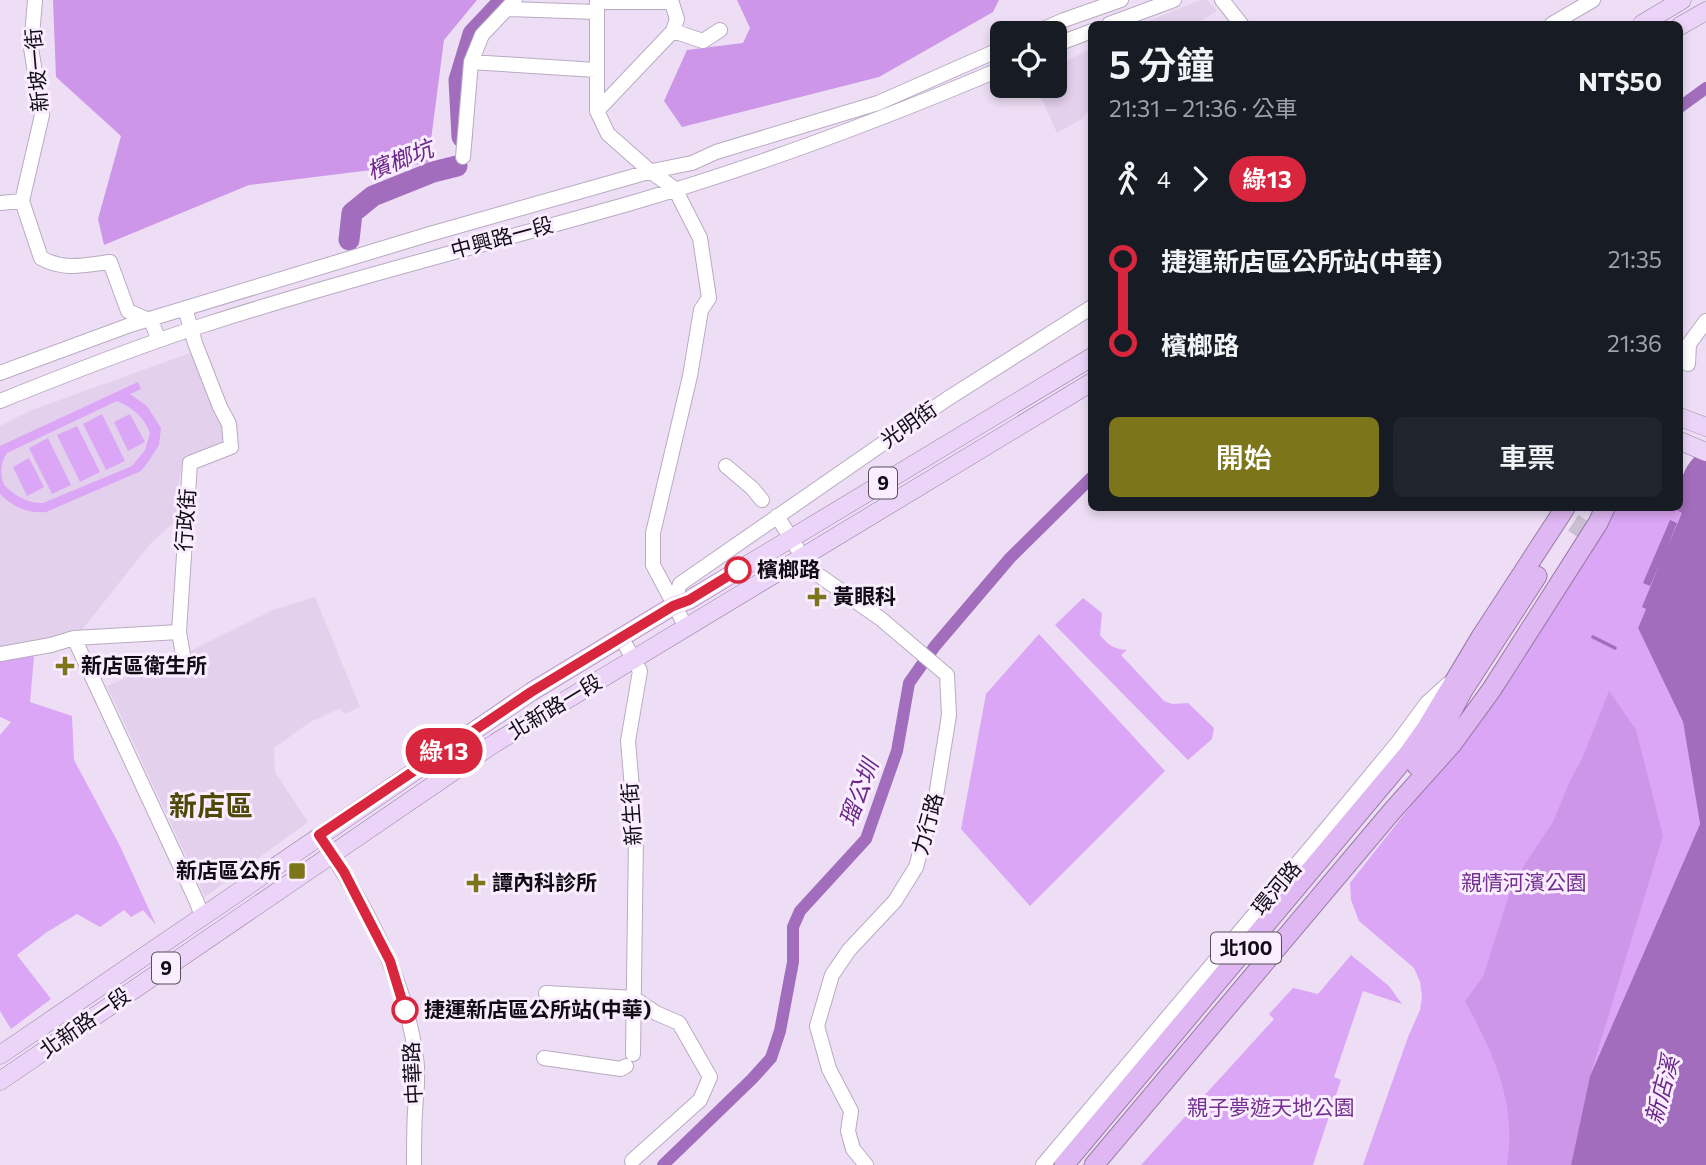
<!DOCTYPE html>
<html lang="zh-TW">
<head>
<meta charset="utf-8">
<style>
	:root { --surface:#171b24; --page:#20242c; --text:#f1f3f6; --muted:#9ea1a6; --accent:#7d7519 }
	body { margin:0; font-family:Commissioner,"Noto Sans TC",sans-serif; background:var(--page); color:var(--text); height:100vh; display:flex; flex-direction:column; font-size:26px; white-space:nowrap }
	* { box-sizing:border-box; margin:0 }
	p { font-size:23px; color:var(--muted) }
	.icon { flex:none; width:38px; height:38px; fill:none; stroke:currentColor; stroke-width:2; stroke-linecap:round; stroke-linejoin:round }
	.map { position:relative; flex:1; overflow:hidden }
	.drawer { position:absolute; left:1088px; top:21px; width:595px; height:490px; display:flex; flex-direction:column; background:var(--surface); border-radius:10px; box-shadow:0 4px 10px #0003 }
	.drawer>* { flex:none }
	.badge { padding:0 14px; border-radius:23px; font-size:24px; line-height:46px }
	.fabs { position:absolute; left:990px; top:21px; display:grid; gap:14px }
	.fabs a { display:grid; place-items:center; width:77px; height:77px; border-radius:10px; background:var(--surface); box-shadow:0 4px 10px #0003; font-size:35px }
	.map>.badge { position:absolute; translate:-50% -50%; box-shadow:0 0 0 4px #fff }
	.legs { display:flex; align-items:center; gap:10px; height:77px; padding:0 21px; font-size:23px }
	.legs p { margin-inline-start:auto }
	.head { display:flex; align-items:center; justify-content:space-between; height:119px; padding:0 21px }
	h1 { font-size:38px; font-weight:600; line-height:52px }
	.action { display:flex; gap:14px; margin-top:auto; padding:14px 21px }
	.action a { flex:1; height:80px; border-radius:10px; background:var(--accent); color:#fff; font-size:28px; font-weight:600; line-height:80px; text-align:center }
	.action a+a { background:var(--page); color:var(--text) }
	ul { padding:0 21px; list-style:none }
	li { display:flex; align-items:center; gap:24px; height:84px; font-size:26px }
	li i { display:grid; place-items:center; width:10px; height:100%; margin:0 9px; background:currentColor }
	li i::after { content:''; width:18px; height:18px; margin:-9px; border:5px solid; border-radius:50%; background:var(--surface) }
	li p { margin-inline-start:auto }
	li:first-child i { background:linear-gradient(#0000 50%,currentColor 0) }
	li:last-child i { background:linear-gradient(currentColor 50%,#0000 0) }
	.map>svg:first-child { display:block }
	.built { fill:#e3d0ed }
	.green { fill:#dba6f5; fill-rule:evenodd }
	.forest { fill:#cd96e8 }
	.water { fill:#a26dbc }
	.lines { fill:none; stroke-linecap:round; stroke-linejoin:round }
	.stream { stroke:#a26dbc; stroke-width:3.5 }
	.canal { stroke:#a26dbc; stroke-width:12 }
	.river { stroke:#a26dbc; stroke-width:21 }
	.highway-tunnel { stroke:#ccbfd3; stroke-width:19; stroke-dasharray:19 10; stroke-linecap:butt }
	.minor-casing { stroke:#b9abc1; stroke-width:16 }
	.major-casing { stroke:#977ca5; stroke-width:19 }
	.highway-casing { stroke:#977ca5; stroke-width:21 }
	.minor { stroke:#fff; stroke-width:14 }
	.major { stroke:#ecd4f8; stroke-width:18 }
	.highway { stroke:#dfb7f3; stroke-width:19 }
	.line-1-casing { stroke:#fff; stroke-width:16 }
	.line-1 { stroke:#d7263d; stroke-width:10 }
	.stop-1-dot { fill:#fff; stroke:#d7263d; stroke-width:3.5 }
	.poi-dot { fill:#7d7519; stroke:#f9edff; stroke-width:2.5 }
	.labels { text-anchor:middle; stroke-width:6; stroke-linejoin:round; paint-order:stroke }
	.shield { fill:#f9edff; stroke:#57505a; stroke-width:2 }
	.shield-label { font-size:19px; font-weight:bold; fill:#120d14 }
	.street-label { font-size:21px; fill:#120d14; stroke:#f9edff }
	.stop-label { font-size:21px; font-weight:bold; fill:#120d14; stroke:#f9edff; text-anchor:start }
	.poi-label { font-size:21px; font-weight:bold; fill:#120d14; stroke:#f9edff; text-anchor:start }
	.park-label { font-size:21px; fill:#73308f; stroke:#f9edff }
	.water-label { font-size:23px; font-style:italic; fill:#6c2888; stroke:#f9edff }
	.district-label { font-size:28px; font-weight:bold; fill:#4e4907; stroke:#f9edff }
</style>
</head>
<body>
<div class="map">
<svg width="1706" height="1165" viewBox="0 0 1706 1165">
	<rect width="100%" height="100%" fill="#eddef5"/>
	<path class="built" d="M1200,0H1207L1217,11L1196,24H1141Z
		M1092,48V106L1082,119L1057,133L1036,86H1055V67Z
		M190,353L226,424V440L183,461L178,487L179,518L150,544L78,635L0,650V426L29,411Z
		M315,597L360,707L345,714L339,709L310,722L274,748L275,772L308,822L205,897L107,686L192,650L273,610Z"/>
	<path class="green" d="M138,382L141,389L130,394L147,406L161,428L159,445L148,462L141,471L46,512C28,514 13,507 0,494V446ZM117,401C132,407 144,417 150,433L145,450L132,466L43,503C28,504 14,495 4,485C0,474 0,463 7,453Z
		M102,414L125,461L106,470L83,424Z
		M130,414L145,442L128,451L114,422Z
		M77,426L100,472L80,482L57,435Z
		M48,438L71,485L52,494L29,448Z
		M29,458L44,487L27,496L13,467Z
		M1615,508H1673L1682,513L1684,521L1638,628L1683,722L1700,824L1590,1076L1571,1165H1363L1408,1037L1420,1010L1422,997L1420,982L1414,968L1359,921L1351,900L1350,883L1439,770L1499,690Z
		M1083,598L1102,613L1100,635C1108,645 1114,649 1127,650L1121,655L1164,701L1172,704L1188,703L1214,728L1212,739L1188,760L1055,625Z
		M1039,634L1165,771L1030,906L961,829L986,694Z
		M34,656L30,702L72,716L74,760L120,846L156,925L143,910L131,917L124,910L100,927L77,914L47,932L17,955L51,999L11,1029L0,1011V735L11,722L0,717V660Z
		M1351,955L1389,986L1402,1004L1363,991L1334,1077L1341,1080L1313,1165H1141L1274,1019L1269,1014L1293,988L1318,994Z"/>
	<path class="forest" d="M53,0H477L444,40L428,163L249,185L104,245L98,219L121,136L56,77Z
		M737,0H999L993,12L879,77L682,127L664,101L687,50L743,43L750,28Z
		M1609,691L1636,730L1663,836L1590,1076L1571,1165H1507C1517,1102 1494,1055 1465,1001L1483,977L1510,892L1525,864L1553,822L1570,781L1581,761Z"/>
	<path class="water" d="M1706,445V1165H1571L1590,1076L1700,824L1683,722L1638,628L1646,609L1642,607L1661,561L1650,586L1643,583L1670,520L1677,523L1666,550L1682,513L1673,508H1680C1680,475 1682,468 1706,445Z"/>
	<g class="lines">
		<path class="stream" d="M1593,637L1615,648"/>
		<path class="canal" d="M1680,107L1706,88
			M663,1165L752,1079L771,1058L780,1031L793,962V927L800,911L866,839L897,751L909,683L935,646L1010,558L1092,477"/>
		<path class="river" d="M462,137L459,80L473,34L505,0
			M349,240L352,213L373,196L433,172L457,166"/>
		<path class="highway-tunnel" d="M1576,536L1594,508"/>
		<g class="minor-casing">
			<path id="minor" d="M35,0L31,48L42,115L22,201L41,258C65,271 84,265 110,262L128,311L151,321L159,340
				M597,0V111L608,134L650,171L675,189L700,238L709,298L701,310L690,376L653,533V565L686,627
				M1222,0L1241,24
				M597,2H671
				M508,9L597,12
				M1109,24L1174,0
				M1552,24L1593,0
				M673,31L703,41L720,30
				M1035,33L1064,20L1121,0
				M1055,45L1092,31
				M471,62L596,70
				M597,111L673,31L677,19L671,0
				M463,157L471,62L482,35L515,0
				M0,203L22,201
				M1688,364L1689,344L1706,321
				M0,373L130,325L430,234L652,171L692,163L716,152L878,103L1003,48
				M0,401C67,374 135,347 204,325C344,280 487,244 628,204C755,167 881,120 1003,68
				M726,466L752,488L762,500
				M777,516L810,569L881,619L947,675L949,715L936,796L916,867L895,901L849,950L832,975L817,1026L829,1069L851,1111L848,1131L853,1149L866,1165
				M673,606L680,584L947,399L1092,307
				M621,637L640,671L628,741L636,836L633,1054
				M74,638L196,900L202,916
				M0,654L51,645L74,638L179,632
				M184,661L179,632L190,463L231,447L229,424L220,407L195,343L185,308
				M319,835C364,902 406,978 416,1058C419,1076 416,1094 415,1112C414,1129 414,1147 414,1165
				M546,993L634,998L656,1013L679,1023L710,1077L700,1100L632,1161
				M544,1058L621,1069L626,1066
				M1043,1165L1318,839L1399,741L1427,703L1448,684"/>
		</g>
		<g class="major-casing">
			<path id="major" d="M1642,24L1682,0
				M1680,26L1706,11
				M1680,417L1706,427
				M1680,441L1706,452
				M0,1055L531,692L673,606L689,600L1092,357
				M0,1081L495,743L1092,382"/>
		</g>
		<g class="highway-casing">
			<path id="highway" d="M1417,766L1439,735L1463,690L1537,576
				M1064,1165L1409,753L1426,729L1481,637L1565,508
				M1094,1165L1393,810L1452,744L1492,689L1598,523L1605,508"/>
		</g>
		<use href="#minor" class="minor"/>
		<use href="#major" class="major"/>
		<use href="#highway" class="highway"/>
	</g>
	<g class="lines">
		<g class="line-1-casing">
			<path id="line-1" d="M405,1010L390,961L344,872L319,835L531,692L673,606L689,600L738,570"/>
		</g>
		<use href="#line-1" class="line-1"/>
	</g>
	<g class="stop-1-dot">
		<circle cx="738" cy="570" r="12"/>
		<circle cx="405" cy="1010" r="12"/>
	</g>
	<g class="poi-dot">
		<path d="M813.5 586.5h7v7h7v7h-7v7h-7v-7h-7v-7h7z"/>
		<path d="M61.5 655.5h7v7h7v7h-7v7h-7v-7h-7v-7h7z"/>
		<rect x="288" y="862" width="18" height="18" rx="3.5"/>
		<path d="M472.5 872.5h7v7h7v7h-7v7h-7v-7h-7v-7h7z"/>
	</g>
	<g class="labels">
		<g class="shield">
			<rect x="869" y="467.5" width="28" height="31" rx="5"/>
			<rect x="1211" y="932.5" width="70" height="31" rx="5"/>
			<rect x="152" y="952.5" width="28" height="31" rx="5"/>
		</g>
		<g class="shield-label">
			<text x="883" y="490">9</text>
			<text x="1246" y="955">北100</text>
			<text x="166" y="975">9</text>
		</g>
		<g class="street-label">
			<text transform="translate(37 70) rotate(-95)" y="7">新坡一街</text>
			<text transform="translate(502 238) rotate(-15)" y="7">中興路一段</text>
			<text transform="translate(909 425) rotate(-35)" y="7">光明街</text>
			<text transform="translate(186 520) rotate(-86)" y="7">行政街</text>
			<text transform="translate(555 707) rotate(-31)" y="7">北新路一段</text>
			<text transform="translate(632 814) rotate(-94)" y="7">新生街</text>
			<text transform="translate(928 824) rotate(-75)" y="7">力行路</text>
			<text transform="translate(1277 888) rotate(-50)" y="7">環河路</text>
			<text transform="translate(85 1023) rotate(-35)" y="7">北新路一段</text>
			<text transform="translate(413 1073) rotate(-93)" y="7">中華路</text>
		</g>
		<g class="stop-label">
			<text x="757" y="577">檳榔路</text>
			<text x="424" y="1017">捷運新店區公所站(中華)</text>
		</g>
		<g class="poi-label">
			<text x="833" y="604">黃眼科</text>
			<text x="81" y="673">新店區衛生所</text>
			<text x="281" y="878" text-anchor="end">新店區公所</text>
			<text x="492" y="890">譚內科診所</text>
		</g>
		<g class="park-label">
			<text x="1524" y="890">親情河濱公園</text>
			<text x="1271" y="1115">親子夢遊天地公園</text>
		</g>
		<g class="water-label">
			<text transform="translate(400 160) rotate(-21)" y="8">檳榔坑</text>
			<text transform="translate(859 793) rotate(-69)" y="8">瑠公圳</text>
			<text transform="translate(1662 1090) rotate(-75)" y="8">新店溪</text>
		</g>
		<g class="district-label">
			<text x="211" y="816">新店區</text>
		</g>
	</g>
</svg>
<div class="fabs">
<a><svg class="icon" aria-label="locate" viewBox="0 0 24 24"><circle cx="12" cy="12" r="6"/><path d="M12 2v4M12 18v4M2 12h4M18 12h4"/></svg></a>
</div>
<b class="badge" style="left:444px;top:751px;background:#d7263d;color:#fff">綠13</b>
<section class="drawer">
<div class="head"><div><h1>5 分鐘</h1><p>21:31 – 21:36 · 公車</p></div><b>NT$50</b></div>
<div class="legs"><svg class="icon" aria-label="walk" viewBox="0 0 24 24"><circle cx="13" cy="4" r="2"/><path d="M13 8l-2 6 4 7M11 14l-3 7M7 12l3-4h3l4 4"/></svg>4<svg class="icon" aria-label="forward" viewBox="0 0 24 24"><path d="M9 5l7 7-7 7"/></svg><b class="badge" style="background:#d7263d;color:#fff">綠13</b></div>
<ul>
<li><i style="color:#d7263d"></i><b>捷運新店區公所站(中華)</b><p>21:35</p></li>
<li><i style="color:#d7263d"></i><b>檳榔路</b><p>21:36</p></li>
</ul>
<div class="action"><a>開始</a><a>車票</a></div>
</section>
</div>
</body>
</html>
